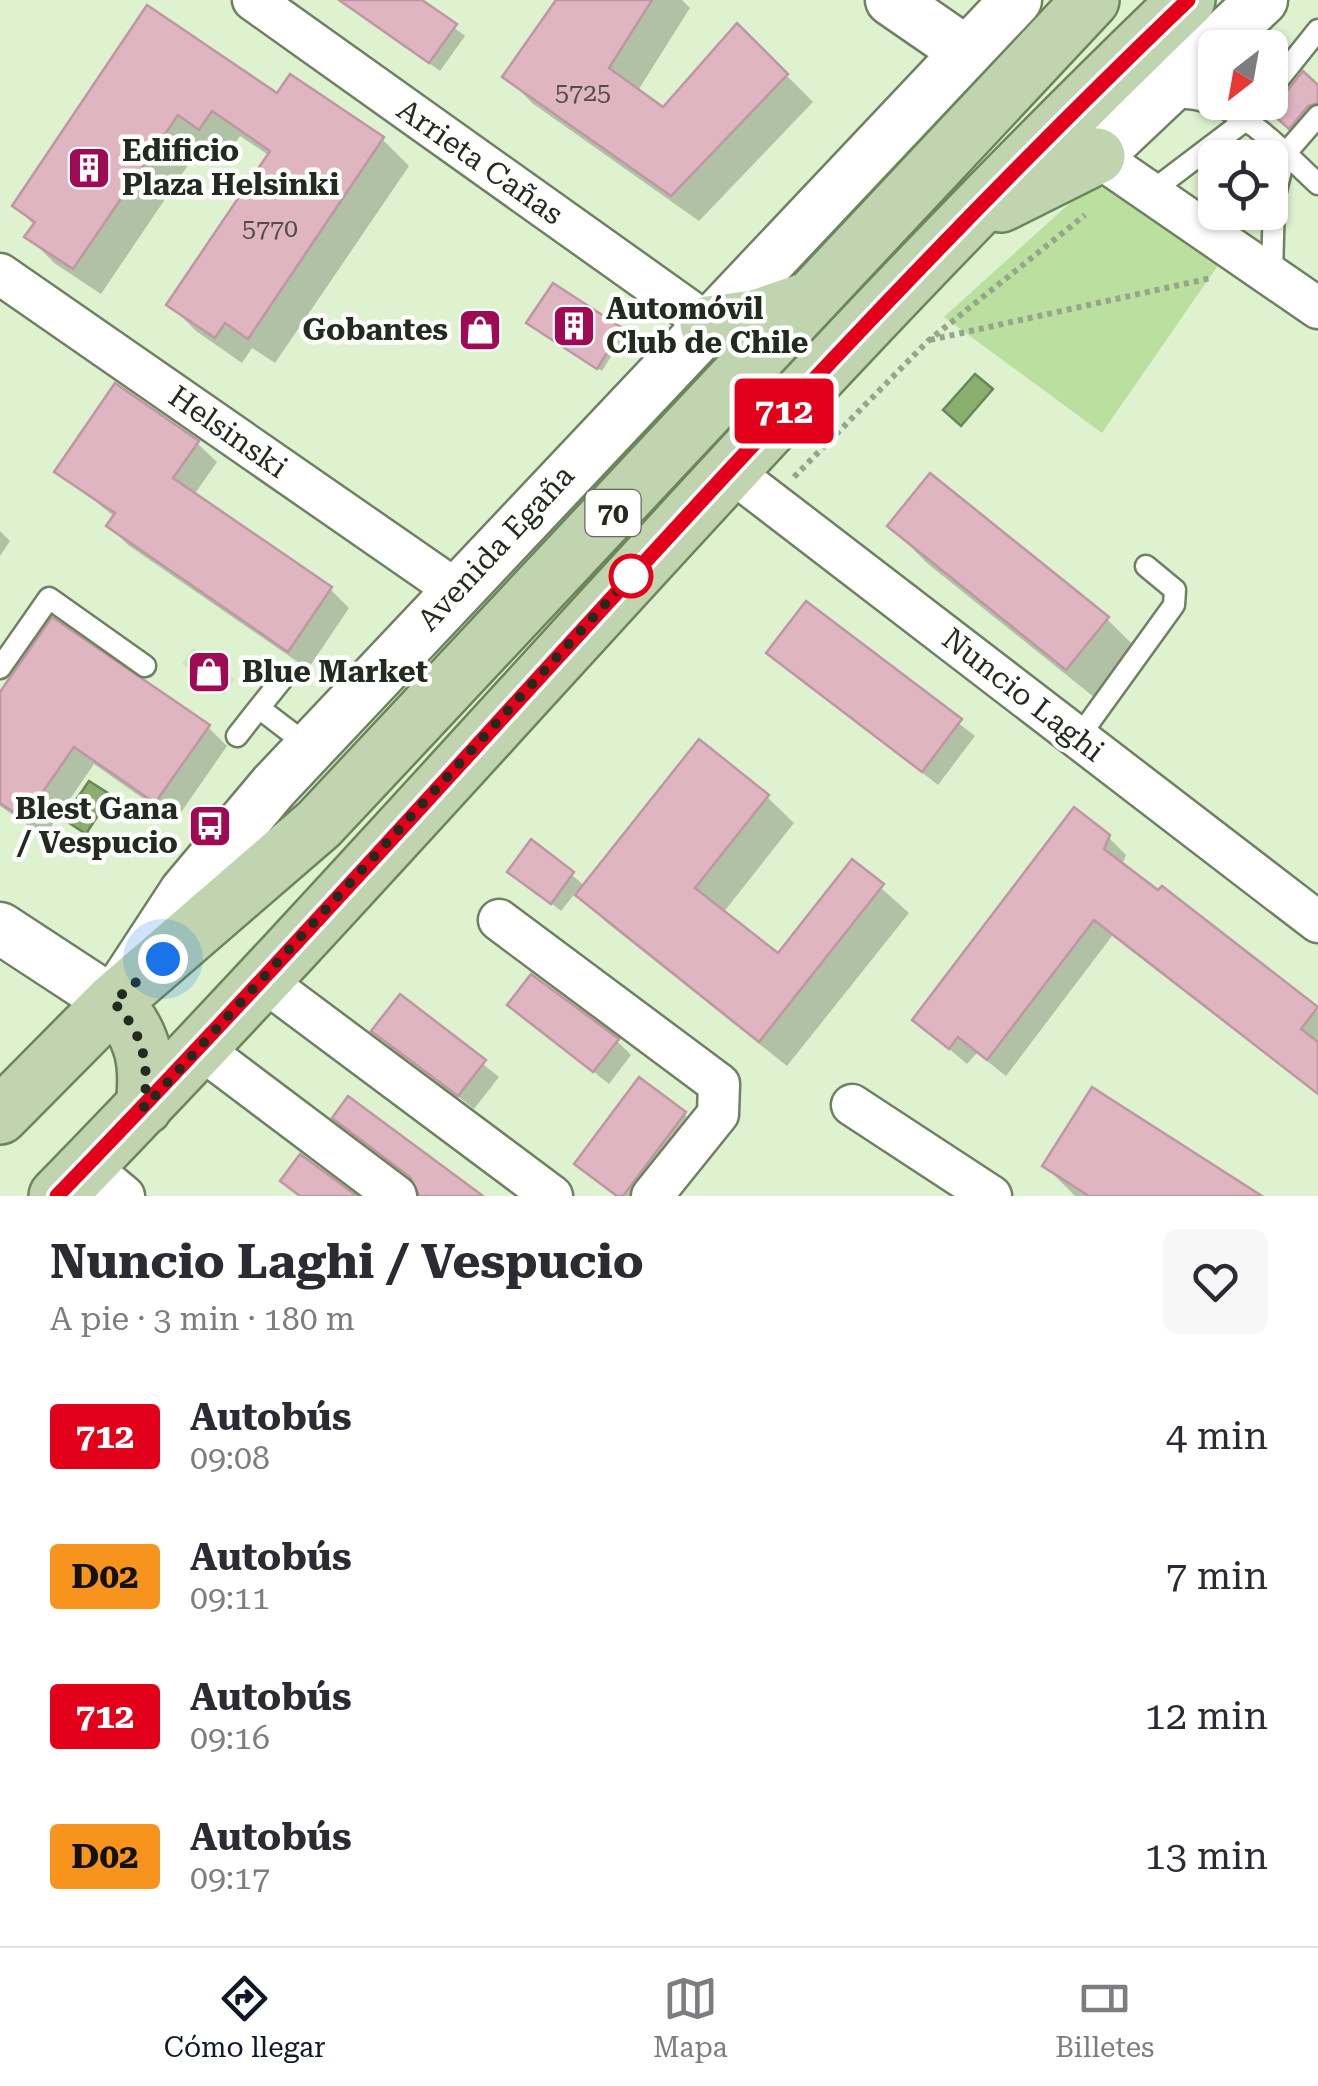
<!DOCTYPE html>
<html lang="es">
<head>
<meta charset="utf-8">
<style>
	:root { --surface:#fff; --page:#f7f7f7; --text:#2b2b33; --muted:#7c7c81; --line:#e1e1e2; --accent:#111827 }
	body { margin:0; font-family:"Roboto Serif",serif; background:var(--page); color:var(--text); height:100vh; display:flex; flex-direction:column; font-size:38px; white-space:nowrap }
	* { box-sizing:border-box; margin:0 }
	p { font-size:32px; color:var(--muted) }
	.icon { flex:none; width:55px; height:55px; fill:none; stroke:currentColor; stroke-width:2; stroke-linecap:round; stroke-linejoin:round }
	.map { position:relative; height:1196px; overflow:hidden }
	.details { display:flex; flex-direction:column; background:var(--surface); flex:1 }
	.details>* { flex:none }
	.badge { padding:0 20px; border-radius:8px; font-size:35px; line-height:65px }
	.needle { width:65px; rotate:211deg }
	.controls { position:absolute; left:1198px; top:30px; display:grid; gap:20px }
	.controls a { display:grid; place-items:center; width:90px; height:90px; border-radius:15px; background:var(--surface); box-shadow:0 2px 8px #0004; font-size:50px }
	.you { position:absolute; width:50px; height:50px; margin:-25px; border:8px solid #fff; border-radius:50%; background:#1a73e8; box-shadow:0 0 0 15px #1a73e833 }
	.map>.badge { position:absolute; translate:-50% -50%; box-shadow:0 0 0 5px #fff }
	.round { display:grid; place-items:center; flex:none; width:105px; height:105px; border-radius:15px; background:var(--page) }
	.headline { display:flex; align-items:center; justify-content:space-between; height:170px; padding:0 50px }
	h1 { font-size:48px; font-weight:700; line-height:75px }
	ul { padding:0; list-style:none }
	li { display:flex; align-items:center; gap:30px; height:140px; padding:0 50px }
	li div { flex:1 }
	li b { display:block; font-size:38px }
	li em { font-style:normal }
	li .badge { min-width:110px; font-weight:700; text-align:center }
	.tab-bar { display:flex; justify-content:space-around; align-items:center; height:140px; border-top:2px solid var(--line); background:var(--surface); font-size:28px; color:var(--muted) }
	.tab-bar a { display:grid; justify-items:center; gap:5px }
	.tab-bar .current { color:var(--accent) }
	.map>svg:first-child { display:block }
	.built { fill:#cfe6be }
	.green { fill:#bbdf9f }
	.water { fill:#8aae6d; stroke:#6b8655; stroke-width:2.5 }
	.shadow { fill:#0003 }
	.building { fill:#deb5c0; stroke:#bf97a2; stroke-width:2.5 }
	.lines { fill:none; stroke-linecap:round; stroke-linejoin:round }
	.service-casing { stroke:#6f8162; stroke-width:25 }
	.minor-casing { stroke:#6f8162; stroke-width:45 }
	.tertiary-casing { stroke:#6f8162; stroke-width:55 }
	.primary-casing { stroke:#6d8659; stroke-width:60 }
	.path { stroke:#96a58c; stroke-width:6; stroke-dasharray:5 5; stroke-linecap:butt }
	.service { stroke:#fff; stroke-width:20 }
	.minor { stroke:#fff; stroke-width:40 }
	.tertiary { stroke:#fff; stroke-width:50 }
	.primary { stroke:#bfd4af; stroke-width:55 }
	.line-casing { stroke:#fff; stroke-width:22 }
	.line { stroke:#e2001a; stroke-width:15 }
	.walk { stroke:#232a1e; stroke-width:10; stroke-dasharray:0 18 }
	.stop-dot { fill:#fff; stroke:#e2001a; stroke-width:5 }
	.labels { text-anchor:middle; stroke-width:9; stroke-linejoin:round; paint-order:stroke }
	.number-label { font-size:25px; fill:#524d46 }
	.shield { fill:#fff; stroke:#656a62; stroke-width:2.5 }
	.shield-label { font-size:28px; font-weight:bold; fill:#232a1e }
	.poi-label { font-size:30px; font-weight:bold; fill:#232a1e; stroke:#fff; text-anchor:start }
	.street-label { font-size:30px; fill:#232a1e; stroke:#fff }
</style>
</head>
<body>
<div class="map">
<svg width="1318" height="1196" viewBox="0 0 1318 1196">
	<rect width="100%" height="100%" fill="#def2d0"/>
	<path class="built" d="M193,648L235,679L224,695L182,664Z"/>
	<path class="green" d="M1108,186L1221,261L1102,433L944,317L1082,192Z"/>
	<path class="water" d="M975,374L993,389L961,426L943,410Z
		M89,781L111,795L86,834L63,819Z"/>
	<path class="shadow" d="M341,0H418L465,36L440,71Z
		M559,0H682L690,8L637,92L663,110L737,26L813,102L699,221L532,103L506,76Z
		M148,9L278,96L382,139L409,166L275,363L252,348L242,363L196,331L169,304L270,156L240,136L227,155L205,140L101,294L54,263L28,236L35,226L15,206Z
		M1318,89V124L1303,139L1286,124Z
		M553,286L625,334L602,371L534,327Z
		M197,443L217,462L194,495L330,589L349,608L308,669L128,545L109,526L115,517L57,471Z
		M890,526L1107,619L1145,657L1105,706L928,564Z
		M0,531L10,541L0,556Z
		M807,605L975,736L938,785L769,653Z
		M0,697L208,727L227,746L175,821L94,764L44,837L0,806Z
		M767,797L794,823L723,913L778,957L853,863L909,913L787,1066L605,921L576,892L561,911L510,872L532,842L585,886Z
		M1108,837L1126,855L1122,865L1159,894L1162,889L1318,1011V1095L1112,936L1006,1076L977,1053L967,1064L915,1020Z
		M400,997L499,1077L474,1109L375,1031Z
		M510,1005L617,1041L631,1055L609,1084Z
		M684,1114L699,1128L648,1196H615L577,1164Z
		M1045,1166L1257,1196H1075Z"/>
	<path class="building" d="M339,0H422L457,24L429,63Z
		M556,0H652L609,68L663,107L737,23L788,74L671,196L502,77Z
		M147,5L277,93L290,74L384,137L248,339L225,323L215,338L166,305L270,151L212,111L199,130L178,115L73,269L24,237L35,222L12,206Z
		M1303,71L1318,85V103L1308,106L1289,129L1270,112Z
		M553,283L622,328L597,369L526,323Z
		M115,383L199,441L173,478L332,587L288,652L106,526L115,513L54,472Z
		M930,473L1109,617L1066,670L887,526Z
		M806,601L962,719L922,772L766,653Z
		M52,617L210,725L155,803L74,747L24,819L0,803V692Z
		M699,739L769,795L695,888L778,953L852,859L884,884L759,1042L575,895Z
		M1074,807L1110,835L1104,849L1158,890L1162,886L1318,1007L1301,1029L1318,1042V1094L1094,920L987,1060L958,1037L949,1049L912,1020Z
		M531,839L574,872L551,904L507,872Z
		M531,974L619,1039L593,1072L507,1005Z
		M400,994L486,1060L458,1096L371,1031Z
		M639,1077L686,1112L623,1196H617L574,1164Z
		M1092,1087L1262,1196H1089L1042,1166Z
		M348,1096L483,1196H419L410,1177L332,1118Z
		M300,1154L357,1196H300L280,1181Z"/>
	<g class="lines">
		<g class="service-casing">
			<path id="service" d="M1270,90L1318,30
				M1171,98C1234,93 1275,145 1318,184
				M1152,191L1247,119L1260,102
				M1272,275L1274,199L1285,154L1318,116
				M0,668L49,598L145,666
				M259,708L284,677
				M237,736L259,708L310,747
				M1078,738L1174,605L1175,590L1146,566"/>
		</g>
		<g class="minor-casing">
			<path id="minor" d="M253,0L708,324
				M1097,156L1318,308
				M0,274L456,590
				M728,469L1318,922
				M499,920L719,1084L718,1114L652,1196
				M264,981L552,1196
				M201,1049L396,1196
				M852,1105L991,1196
				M87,1165L124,1196"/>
		</g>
		<g class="tertiary-casing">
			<path id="tertiary" d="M891,0L965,51
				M1097,156L1262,0
				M0,928L113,1002L185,892L274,786L1016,0"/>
		</g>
		<g class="primary-casing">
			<path id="primary" d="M1001,204L1097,156
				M708,324L755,318L811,299
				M113,1002C145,1034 149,1065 144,1107
				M0,1116L113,1002L319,824L1091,0
				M57,1196C440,803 791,380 1187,0"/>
		</g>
		<path class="path" d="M930,340L1211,278
			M794,477L928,341L1085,215"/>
		<use href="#service" class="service"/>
		<use href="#minor" class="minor"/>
		<use href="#tertiary" class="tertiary"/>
		<use href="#primary" class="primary"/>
	</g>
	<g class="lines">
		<g class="line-casing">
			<path id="line" d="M57,1196C439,802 791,379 1188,0"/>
		</g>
		<use href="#line" class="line"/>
		<path class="walk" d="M163,959L113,1002C145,1034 149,1065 144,1108L631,576"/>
	</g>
	<defs>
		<g id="building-square" transform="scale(2.25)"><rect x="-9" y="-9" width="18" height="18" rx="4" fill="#9e0a53" stroke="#fff"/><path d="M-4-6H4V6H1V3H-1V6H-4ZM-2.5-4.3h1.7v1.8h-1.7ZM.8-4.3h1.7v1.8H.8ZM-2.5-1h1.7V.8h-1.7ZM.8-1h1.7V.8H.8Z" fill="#fff"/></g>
		<g id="shop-square" transform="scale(2.25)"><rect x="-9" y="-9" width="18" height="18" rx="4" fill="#9e0a53" stroke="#fff"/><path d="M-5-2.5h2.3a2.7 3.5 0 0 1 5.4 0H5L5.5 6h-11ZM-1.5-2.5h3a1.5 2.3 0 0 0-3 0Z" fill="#fff"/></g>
		<g id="bus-square" transform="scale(2.25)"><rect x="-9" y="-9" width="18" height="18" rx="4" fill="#9e0a53" stroke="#fff"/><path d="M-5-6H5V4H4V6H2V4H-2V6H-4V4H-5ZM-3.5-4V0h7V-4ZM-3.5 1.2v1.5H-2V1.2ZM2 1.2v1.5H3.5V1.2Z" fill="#fff"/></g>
	</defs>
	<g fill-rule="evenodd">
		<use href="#building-square" x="89" y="168"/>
		<use href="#building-square" x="574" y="326"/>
		<use href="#shop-square" x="480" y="330"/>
		<use href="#shop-square" x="209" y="672"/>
		<use href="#bus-square" x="210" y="826"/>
	</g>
	<circle class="stop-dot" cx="631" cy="576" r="20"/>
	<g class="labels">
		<g class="number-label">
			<text x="583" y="101">5725</text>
			<text x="270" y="237">5770</text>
		</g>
		<rect class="shield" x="585.5" y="490" width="55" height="46" rx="8"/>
		<g class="shield-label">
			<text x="613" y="523">70</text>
		</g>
		<g class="poi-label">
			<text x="122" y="161">Edificio<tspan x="122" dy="34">Plaza Helsinki</tspan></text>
			<text x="606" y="319">Automóvil<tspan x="606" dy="34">Club de Chile</tspan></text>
			<text x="448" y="340" text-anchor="end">Gobantes</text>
			<text x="242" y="682">Blue Market</text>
			<text x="178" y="819" text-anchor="end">Blest Gana<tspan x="178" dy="34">/ Vespucio</tspan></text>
		</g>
		<g class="street-label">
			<text transform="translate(480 162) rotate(35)" y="10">Arrieta Cañas</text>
			<text transform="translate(228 432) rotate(35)" y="10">Helsinski</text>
			<text transform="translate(496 548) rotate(-47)" y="10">Avenida Egaña</text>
			<text transform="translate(1023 695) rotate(38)" y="10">Nuncio Laghi</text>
		</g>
	</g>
</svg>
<div class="controls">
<a><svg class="needle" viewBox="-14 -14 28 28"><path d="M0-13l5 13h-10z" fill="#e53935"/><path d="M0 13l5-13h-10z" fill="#7c7c81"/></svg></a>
<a><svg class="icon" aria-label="locate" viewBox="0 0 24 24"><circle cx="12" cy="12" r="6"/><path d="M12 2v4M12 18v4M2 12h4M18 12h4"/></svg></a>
</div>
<div class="you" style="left:163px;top:959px"></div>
<b class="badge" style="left:784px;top:411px;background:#e2001a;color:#fff">712</b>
</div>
<section class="details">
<div class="headline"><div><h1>Nuncio Laghi / Vespucio</h1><p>A pie · 3 min · 180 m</p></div><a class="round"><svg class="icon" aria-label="heart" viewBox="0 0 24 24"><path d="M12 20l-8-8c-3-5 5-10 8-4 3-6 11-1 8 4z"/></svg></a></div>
<ul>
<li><span class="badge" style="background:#e2001a;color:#fff">712</span><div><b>Autobús</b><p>09:08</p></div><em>4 min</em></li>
<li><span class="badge" style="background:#f7941d;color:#111">D02</span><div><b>Autobús</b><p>09:11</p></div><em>7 min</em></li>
<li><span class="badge" style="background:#e2001a;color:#fff">712</span><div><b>Autobús</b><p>09:16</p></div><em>12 min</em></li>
<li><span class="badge" style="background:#f7941d;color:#111">D02</span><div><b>Autobús</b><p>09:17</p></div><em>13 min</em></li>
</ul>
</section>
<nav class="tab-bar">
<a class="current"><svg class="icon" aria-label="directions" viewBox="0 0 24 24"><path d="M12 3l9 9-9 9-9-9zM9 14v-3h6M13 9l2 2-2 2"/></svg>Cómo llegar</a>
<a><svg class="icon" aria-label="map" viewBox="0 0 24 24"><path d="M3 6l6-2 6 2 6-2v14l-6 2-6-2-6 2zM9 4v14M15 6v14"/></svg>Mapa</a>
<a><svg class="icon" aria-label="tickets" viewBox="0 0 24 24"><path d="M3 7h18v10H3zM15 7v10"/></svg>Billetes</a>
</nav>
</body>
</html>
